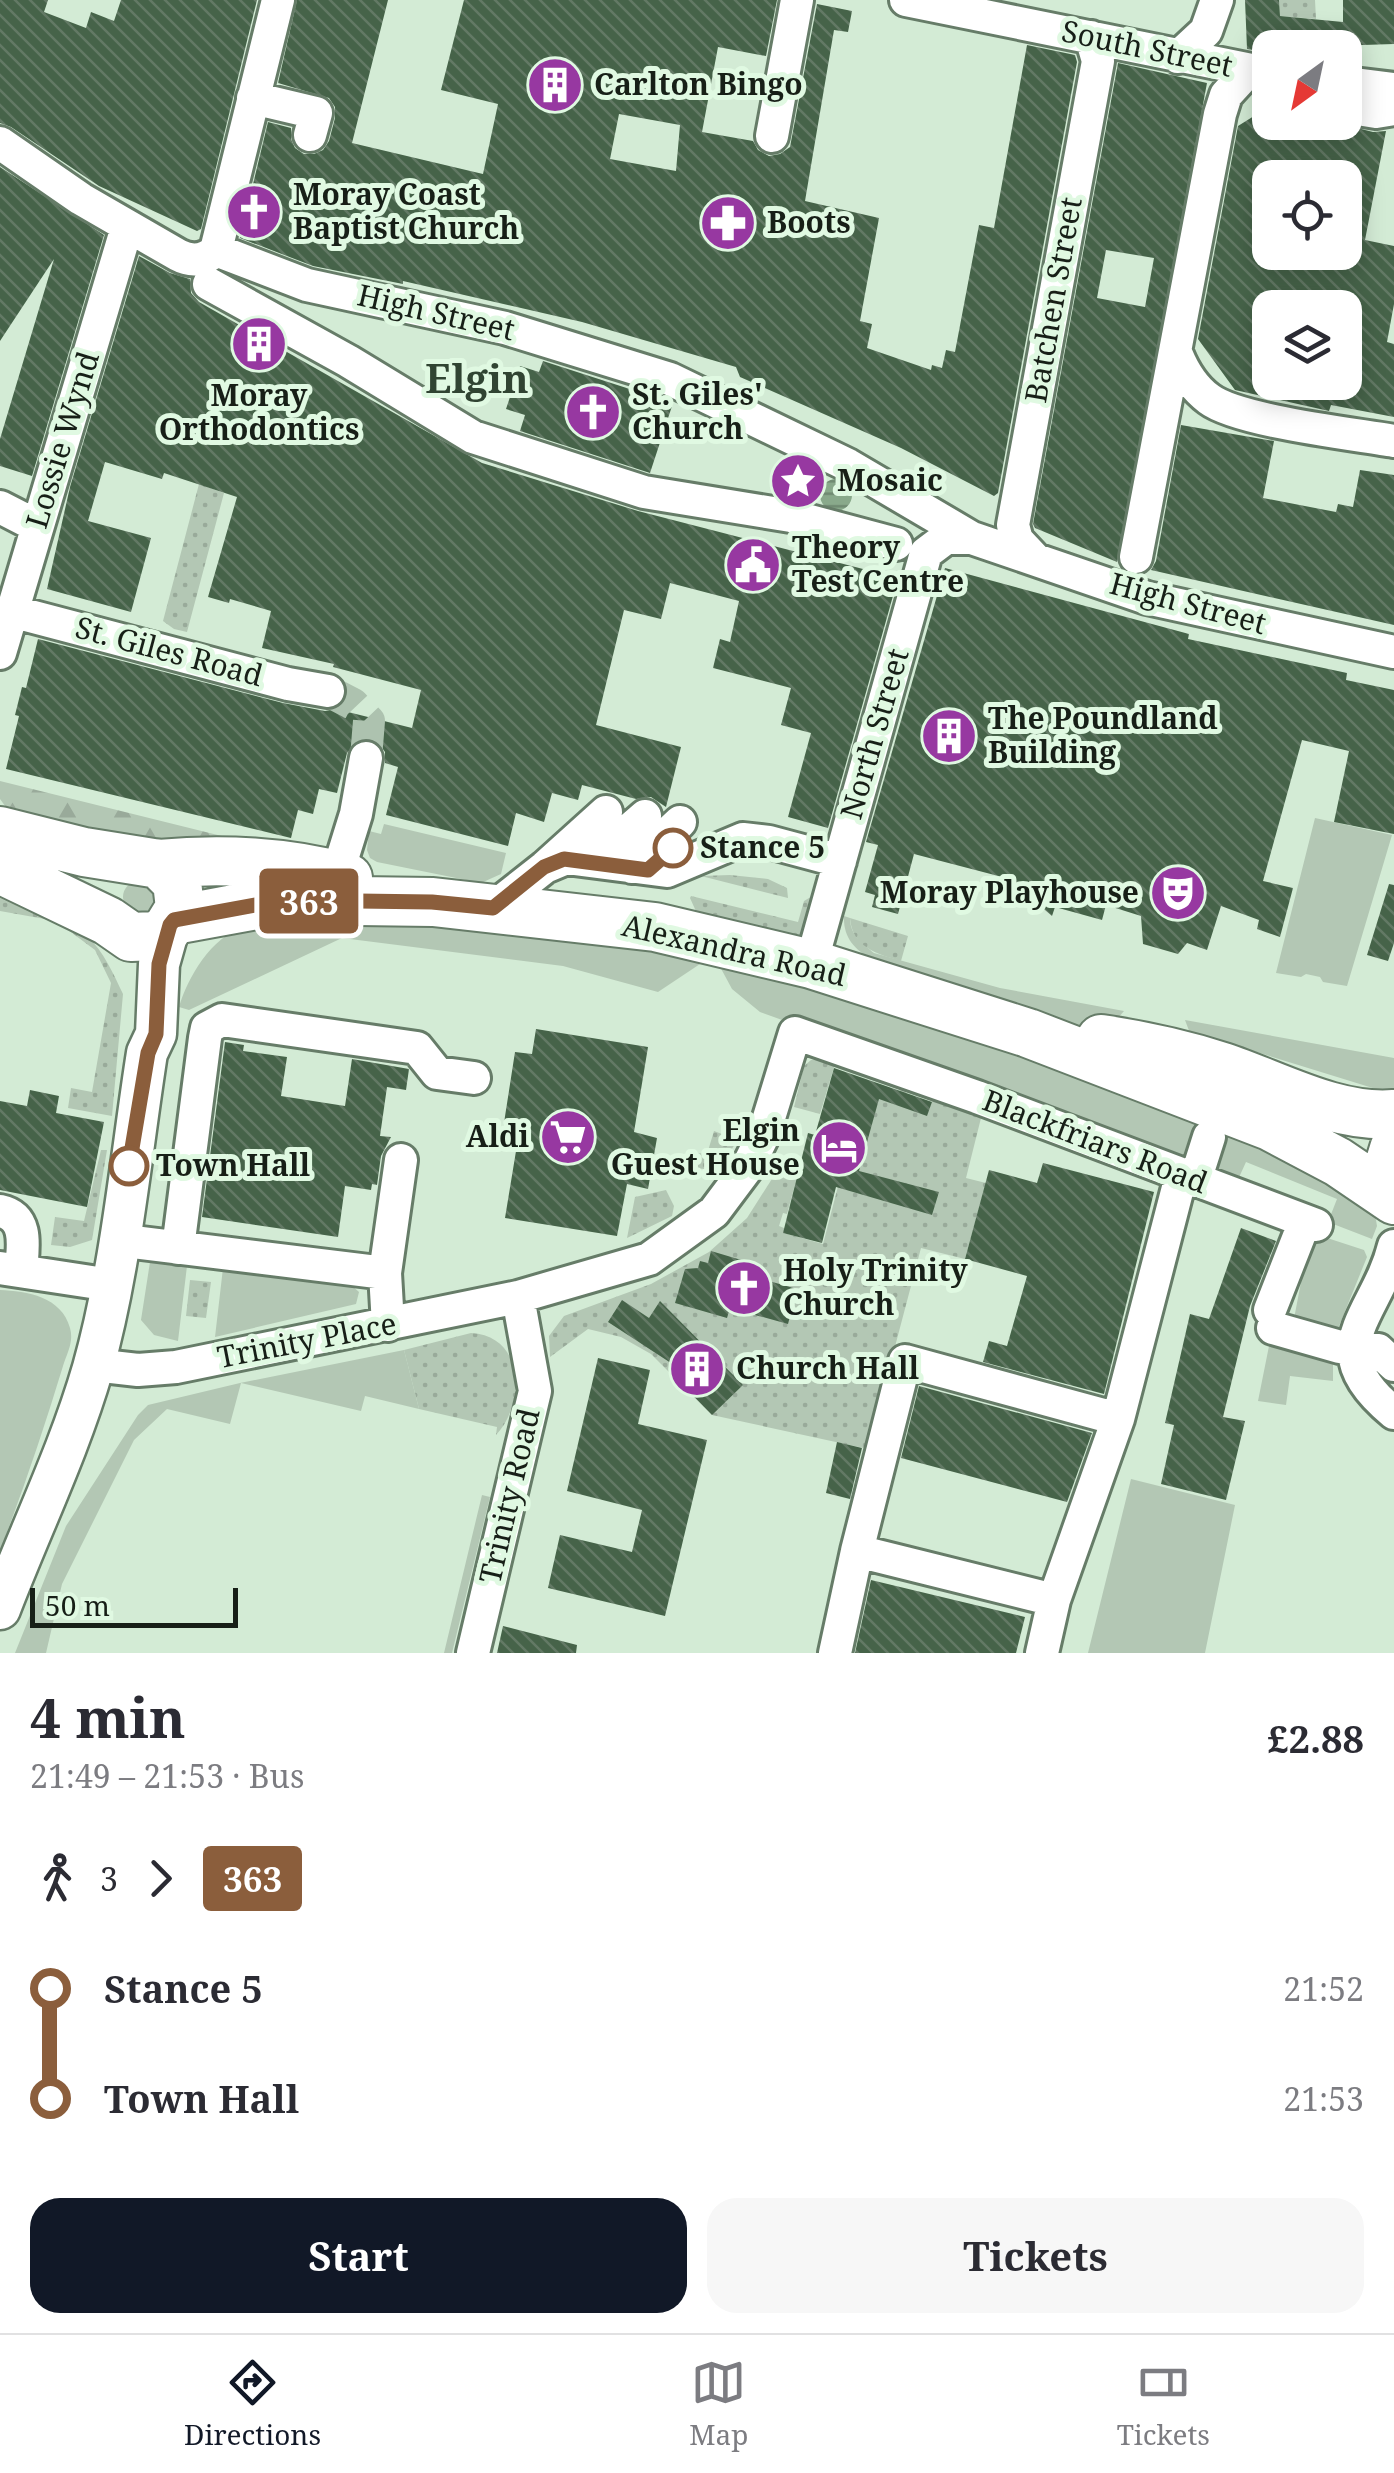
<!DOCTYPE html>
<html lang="en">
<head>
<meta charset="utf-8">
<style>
	:root { --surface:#fff; --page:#f7f7f7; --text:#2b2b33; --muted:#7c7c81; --line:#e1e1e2; --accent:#111827 }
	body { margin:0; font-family:"Noto Serif",serif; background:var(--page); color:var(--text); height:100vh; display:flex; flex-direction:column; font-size:38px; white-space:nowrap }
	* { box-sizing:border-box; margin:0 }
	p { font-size:32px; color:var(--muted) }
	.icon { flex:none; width:55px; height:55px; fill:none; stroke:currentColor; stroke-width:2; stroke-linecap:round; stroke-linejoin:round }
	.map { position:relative; height:1653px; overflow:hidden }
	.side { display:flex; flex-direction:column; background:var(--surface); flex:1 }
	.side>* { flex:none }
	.badge { padding:0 20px; border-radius:8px; font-size:35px; line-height:65px }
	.needle { width:65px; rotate:213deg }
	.buttons { position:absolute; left:1252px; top:30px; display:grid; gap:20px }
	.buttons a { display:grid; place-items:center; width:110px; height:110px; border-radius:20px; background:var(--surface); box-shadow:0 5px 25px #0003; font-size:50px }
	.scale { position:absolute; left:30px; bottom:25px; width:208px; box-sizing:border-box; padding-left:10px; border:5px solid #171f17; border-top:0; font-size:28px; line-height:35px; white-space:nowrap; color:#171f17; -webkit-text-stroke:8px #e0f9e2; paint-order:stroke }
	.map>.badge { position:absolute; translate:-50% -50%; box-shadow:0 0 0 5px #fff }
	.legs { display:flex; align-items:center; gap:15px; height:110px; padding:0 30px; font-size:32px }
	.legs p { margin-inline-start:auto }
	.overview { display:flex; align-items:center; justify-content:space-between; height:170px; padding:0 30px }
	h1 { font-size:55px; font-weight:700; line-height:75px }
	.primary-button { display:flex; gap:20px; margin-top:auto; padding:20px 30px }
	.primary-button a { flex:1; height:115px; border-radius:30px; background:var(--accent); color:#fff; font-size:40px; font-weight:700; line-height:115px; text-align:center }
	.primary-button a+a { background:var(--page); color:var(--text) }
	ul { padding:0 30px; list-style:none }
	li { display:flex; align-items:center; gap:35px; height:110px; font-size:38px }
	li i { display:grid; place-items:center; width:15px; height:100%; margin:0 12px; background:currentColor }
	li i::after { content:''; width:25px; height:25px; margin:-12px; border:8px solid; border-radius:50%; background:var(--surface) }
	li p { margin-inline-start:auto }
	li:first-child i { background:linear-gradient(#0000 50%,currentColor 0) }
	li:last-child i { background:linear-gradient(currentColor 50%,#0000 0) }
	.menu { display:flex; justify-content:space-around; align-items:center; height:140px; border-top:2px solid var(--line); background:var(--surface); font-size:28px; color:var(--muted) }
	.menu a { display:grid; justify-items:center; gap:5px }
	.menu .on { color:var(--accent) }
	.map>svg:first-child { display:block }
	.green { fill:#b3c7b4 }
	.forest { fill:url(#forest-firs) }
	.garden { fill:url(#garden-dots) }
	.water { fill:url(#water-rules) }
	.building { fill:url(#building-back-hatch); fill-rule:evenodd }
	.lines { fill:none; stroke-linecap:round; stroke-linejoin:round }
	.minor-tunnel { stroke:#adc2af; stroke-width:32; stroke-dasharray:32 16; stroke-linecap:butt }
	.minor-casing { stroke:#667c68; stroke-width:38 }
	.major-casing { stroke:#667c68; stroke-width:45 }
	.highway-casing { stroke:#667c68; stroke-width:52 }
	.minor { stroke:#fff; stroke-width:32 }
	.major { stroke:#fff; stroke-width:40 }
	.highway { stroke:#fff; stroke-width:48 }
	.line-1-casing { stroke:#fff; stroke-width:22 }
	.line-1 { stroke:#8b5e3c; stroke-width:15 }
	.stop-1-dot { fill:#fff; stroke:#8b5e3c; stroke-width:5 }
	.labels { text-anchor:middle; stroke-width:10; stroke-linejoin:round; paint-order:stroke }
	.street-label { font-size:30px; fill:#171f17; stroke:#e0f9e2 }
	.poi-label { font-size:30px; font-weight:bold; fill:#171f17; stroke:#e0f9e2; text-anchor:start }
	.stop-label { font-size:30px; font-weight:bold; fill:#171f17; stroke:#e0f9e2; text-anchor:start }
	.district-label { font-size:40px; font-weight:bold; fill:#304432; stroke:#e0f9e2 }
</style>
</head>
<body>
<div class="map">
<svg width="1394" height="1653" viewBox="0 0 1394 1653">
	<defs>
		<pattern id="forest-firs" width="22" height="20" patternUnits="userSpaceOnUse" patternTransform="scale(2.5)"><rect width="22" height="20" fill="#b3c7b4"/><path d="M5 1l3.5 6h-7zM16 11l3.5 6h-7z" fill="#99aa9a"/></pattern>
		<pattern id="garden-dots" width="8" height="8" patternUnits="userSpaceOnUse" patternTransform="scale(2.5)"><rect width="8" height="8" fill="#b3c7b4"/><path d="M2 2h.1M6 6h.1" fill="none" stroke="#99aa9a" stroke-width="1.8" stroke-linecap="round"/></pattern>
		<pattern id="water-rules" width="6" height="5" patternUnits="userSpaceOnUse" patternTransform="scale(2.5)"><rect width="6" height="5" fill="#89a98b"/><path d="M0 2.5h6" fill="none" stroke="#6f8971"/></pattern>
		<pattern id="building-back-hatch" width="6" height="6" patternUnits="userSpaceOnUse" patternTransform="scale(2.5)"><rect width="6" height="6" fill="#466349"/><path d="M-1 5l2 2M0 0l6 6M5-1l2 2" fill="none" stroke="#637965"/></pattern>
	</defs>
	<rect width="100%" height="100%" fill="#d3ebd5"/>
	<path class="green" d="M1315,818L1392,835L1347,986L1323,982L1320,977L1306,974L1301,977L1276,973Z
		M384,824L506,853L501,874L481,883L377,862L370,858L367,850L369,831L381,834Z
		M123 897a16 16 0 1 1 32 0a16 16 0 1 1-32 0Z
		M844,916L850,918C850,935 862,943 874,953L1000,988L1124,1011C1112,1027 1094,1028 1075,1026L871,959C854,949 843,937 844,916Z
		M300,919L583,936L706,960L658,992L563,966L342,938L189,1010L179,1007C188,977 211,937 244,927C261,922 282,922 300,919Z
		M718,963L862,1001L1049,1060L1288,1147L1375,1214L1377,1226L1372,1239L1328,1222L1337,1199L1246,1162L1236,1184L760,1012L732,989Z
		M1185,1020L1394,1058V1089H1376L1247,1049L1191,1036Z
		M1318,1235L1364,1250L1367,1257L1335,1336L1293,1324L1305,1261Z
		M150,1262L187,1266L178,1341L154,1335L141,1320Z
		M223,1268L350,1284L359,1292L356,1304L215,1337Z
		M0,1290C27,1291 62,1297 70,1328C74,1342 67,1353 63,1366C44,1429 23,1490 0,1551Z
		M1271,1336L1333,1352V1381L1290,1376L1286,1405L1258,1401Z
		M404,1350L419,1409L365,1396L361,1411L241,1383L230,1424L167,1409L134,1440L62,1584L46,1653H15L66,1526L138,1415L148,1405L240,1383Z
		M1131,1479L1235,1505L1205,1653H1088Z
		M482,1495L490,1497L452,1653H444Z"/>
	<path class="forest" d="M0,781L274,849L209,852L137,835L64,830L8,810L0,799Z"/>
	<path class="garden" d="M1279,0H1315L1316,19L1280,16Z
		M199,484L224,493L187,632L174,629L163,621Z
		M730,875L768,879L787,888L788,898L701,876Z
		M0,892L87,936C104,952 113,973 123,994L112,1116L68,1108L71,1088L92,1092L111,983L95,950L56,921L0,911Z
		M819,892L806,932L798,937L699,918L690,898L691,896L798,922L804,901Z
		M850,918L908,936L901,961C877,954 852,947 850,918Z
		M819,1059L835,1064L820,1114L794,1107L804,1066L811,1060Z
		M902,1083L908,1086L902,1106L927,1115L934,1095L982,1114L966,1178L986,1183L965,1259L921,1248L868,1449L712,1415L651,1354L621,1337L588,1329L550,1357L549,1336L564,1316L651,1284L709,1252L747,1218L777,1171L797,1177L787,1214L783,1213L779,1226L784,1228V1233L823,1244L863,1090L897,1099Z
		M714,1131L738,1140L717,1170L693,1168L698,1153L707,1154Z
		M101,1150H107L92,1240L70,1247L51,1245L55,1217L84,1221Z
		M666,1190L674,1206L672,1216L627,1238L635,1197Z
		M190,1280L211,1282L206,1318L186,1316Z
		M471,1333C525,1336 526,1403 496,1435L497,1427L419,1409L404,1350Z"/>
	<path class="water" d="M820 495a16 16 0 1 1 32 0a16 16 0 1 1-32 0Z"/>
	<path class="building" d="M0,0H48L44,12L86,28L91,12L114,21L121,0H257L201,229L197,231L99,186L11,127L0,123Z
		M297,0H388L352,143L483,174L498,104L441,90L464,0H777L766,56L718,47L702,132L753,141L758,150L769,156L780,154L790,147L817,4L852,11L848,32L834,30L805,201L879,218L860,321L872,324L867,348L931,370L932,365L942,368L946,350L955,352L979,225L994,228L1027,45L1075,55L1077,62L998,493L994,496L901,448L740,377L736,367L582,322L403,281V284L313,266L240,238L268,122L291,128V139L295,148L304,154H314L323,150L329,141L335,118V107L329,98L278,83ZM619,114L680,125L676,171L610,159Z
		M1245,0H1279L1280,16L1343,22V0H1394V44L1270,48V53L1247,49Z
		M1118,63L1207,83L1117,562L1035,528L1033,524ZM1106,250L1154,258L1145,307L1097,298Z
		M1270,106V122H1333L1373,132L1386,131L1365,240L1394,246V304L1387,342L1394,344V417L1331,405L1329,411L1235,390L1198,339L1238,126ZM1270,178H1345V252H1270ZM1270,308H1345V382H1270Z
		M0,167L104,235L32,476L0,466V439L54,259L0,341Z
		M139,256L170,273L190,279L191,293L199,302L482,463L638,511L898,578L828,828L788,817L811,733L781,725L791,688L713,668L720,639L730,642L739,601L670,583L661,619L624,610L596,725L681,747L666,807L651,797L636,799L582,785L578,800L552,793L544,822L516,813L508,846L386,815L398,767L385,763V752L378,742L360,739L347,753L337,793L319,789L313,814L298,810L291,838L6,769L19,716L15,715L22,687L26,688L38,639L283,703L325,711L336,709L412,728L421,690L333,667L334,664L262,648L271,611L230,599L229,603L208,597L237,497L164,473L162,479L105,462L88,521L151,538L131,612L47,589L70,487Z
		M543,361L673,403L650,473L520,431L525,415L506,409L517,376L520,366L539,372Z
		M1181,425L1274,441L1263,498L1336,512L1338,504L1353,507L1360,470L1394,475V625L1151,570L1156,561Z
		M945,568L1189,634L1188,639L1347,673L1346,680L1394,690V834L1334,822L1349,751L1302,740L1263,881L1293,888L1280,937L1257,929L1259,920L1221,906L1207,950L1187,943L1178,954L1143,944L1141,916L1106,905L1102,920L1055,907L1052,916L1023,891L1004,885L1006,878L914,854L898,914L872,907L875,895L865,892L878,845L866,842Z
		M1389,884L1394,885V943L1388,961L1367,955Z
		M536,1029L648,1047L634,1132L657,1138L648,1189L627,1184L617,1236L505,1218L517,1145L501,1142L515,1052L532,1054Z
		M225,1042L244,1045L243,1051L287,1057L281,1096L345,1106L352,1059L409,1069L406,1090L387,1087L380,1136L391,1137L381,1156L377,1185L372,1184L371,1190L345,1186L338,1237L202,1217Z
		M834,1068L932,1102L927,1116L879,1099L859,1171L939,1192L932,1215L836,1187L822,1243L783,1233L808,1133L815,1135Z
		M30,1090L59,1096L56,1113L104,1122L87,1207L0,1190V1101L27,1106Z
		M1043,1163L1154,1192L1104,1394L983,1362L989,1341L1007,1346L1027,1276L965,1259L989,1170L1037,1183Z
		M1241,1228L1276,1241L1250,1306L1223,1417L1245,1421L1226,1500L1161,1484L1174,1425L1165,1423L1190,1314L1209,1319Z
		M711,1251L748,1262L745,1274L797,1289L788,1324L730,1308L727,1318L675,1303L685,1269L698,1268L700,1261L708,1263Z
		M622,1300L649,1318L660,1301L743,1385L712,1415L673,1375L700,1382L608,1322Z
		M598,1358L650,1370L638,1424L707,1440L665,1616L548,1588L560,1535L632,1552L642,1510L567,1491Z
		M919,1386L1092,1433L1067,1502L901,1458Z
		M837,1442L862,1448L850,1499L826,1493Z
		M871,1580L1025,1617L1016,1653H855Z
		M503,1626L577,1645L576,1653H497Z"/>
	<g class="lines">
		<path class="minor-tunnel" d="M328,691L353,704L369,721L366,758"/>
		<g class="minor-casing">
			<path id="minor" d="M906,0L1266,73
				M1178,57L1206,31L1217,0
				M1345,83L1394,89
				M253,98L316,113L310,135
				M1345,107L1376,112L1394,109
				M772,136L797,0
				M0,143L81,199L178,255C191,262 205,261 216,250
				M216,250L307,285L505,328L670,379L848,465L972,538L1147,598L1394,652
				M216,250L278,0
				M209,284L348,361L473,437L644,492L791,516L896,544
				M1177,355C1184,372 1194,388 1209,399C1238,421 1354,434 1394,441
				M0,507L37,526
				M1136,557L1220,114L1226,95L1248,71
				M1034,558L1017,540L1013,525L1098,61L1091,37
				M11,611L288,684L328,691
				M0,653L127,227
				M593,861L645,816
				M545,867L564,859H574L667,871L743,839L769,842L840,861
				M632,867L680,822
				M337,875L356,814L366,758
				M493,908L545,867L606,812
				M811,964L926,553L946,538H972
				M1195,1181L1209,1137
				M0,1211C29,1217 23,1247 21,1270
				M117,1240L385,1273
				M1394,1246C1377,1316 1314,1348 1394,1413
				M178,1248L205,1038L207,1028L222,1020L417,1048L437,1073L474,1078
				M0,1268L111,1285
				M1270,1310L1305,1221
				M388,1325L385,1273L401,1160
				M1273,1328L1340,1347L1378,1350L1394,1365
				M94,1365L138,1370L176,1367L518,1297
				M1118,1419L1181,1176
				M857,1551L905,1361L1118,1419L1054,1600
				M473,1653L535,1391L518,1297L649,1259L714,1212L747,1168L764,1134L795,1033L977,1097L1316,1225
				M835,1653L857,1551L1054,1600L1042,1653"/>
		</g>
		<g class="major-casing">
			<path id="major" d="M0,1609C31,1528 69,1451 93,1368C121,1269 131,1155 147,1053L156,1034L159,964L170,925"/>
		</g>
		<g class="highway-casing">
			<path id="highway" d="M0,831L84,852L159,864L177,882L180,908L167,929L156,936L131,937L108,921L0,869
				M159,864C220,858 288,861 348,878
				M175,920L283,900L433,902L655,927L811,964L1028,1033L1270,1126L1338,1162L1394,1200
				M1101,1039C1142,1045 1183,1054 1223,1067C1277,1085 1336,1119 1394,1114
				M1394,1149L1390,1162L1394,1194"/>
		</g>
		<use href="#minor" class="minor"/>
		<use href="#major" class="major"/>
		<use href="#highway" class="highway"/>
	</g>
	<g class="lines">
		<g class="line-1-casing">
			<path id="line-1" d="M129,1166L148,1053L156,1034L159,964L170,925L174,920L283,900L432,902L493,908L544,867L564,859L648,870L673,848"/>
		</g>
		<use href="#line-1" class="line-1"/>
	</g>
	<defs>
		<g id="building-disc" transform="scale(2.875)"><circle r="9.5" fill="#9738a1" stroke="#e0f9e2"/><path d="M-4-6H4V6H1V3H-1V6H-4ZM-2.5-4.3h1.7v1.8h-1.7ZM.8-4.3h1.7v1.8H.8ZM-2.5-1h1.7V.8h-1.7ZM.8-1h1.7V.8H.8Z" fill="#fff"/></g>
		<g id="church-disc" transform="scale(2.875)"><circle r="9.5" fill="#9738a1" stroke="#e0f9e2"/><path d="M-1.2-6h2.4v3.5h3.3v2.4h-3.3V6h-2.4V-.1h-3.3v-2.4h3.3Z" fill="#fff"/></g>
		<g id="pharmacy-disc" transform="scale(2.875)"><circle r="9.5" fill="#9738a1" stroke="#e0f9e2"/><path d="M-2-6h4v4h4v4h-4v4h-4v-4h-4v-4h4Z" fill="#fff"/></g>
		<g id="sight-disc" transform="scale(2.875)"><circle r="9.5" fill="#9738a1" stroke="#e0f9e2"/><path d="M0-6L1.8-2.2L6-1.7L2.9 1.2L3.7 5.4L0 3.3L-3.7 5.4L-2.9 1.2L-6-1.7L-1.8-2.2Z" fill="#fff"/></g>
		<g id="civic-disc" transform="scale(2.875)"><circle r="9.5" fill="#9738a1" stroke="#e0f9e2"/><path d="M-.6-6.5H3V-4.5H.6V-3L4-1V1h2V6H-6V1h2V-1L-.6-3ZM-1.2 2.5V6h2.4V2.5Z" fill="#fff"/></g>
		<g id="theatre-disc" transform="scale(2.875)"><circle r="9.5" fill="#9738a1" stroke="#e0f9e2"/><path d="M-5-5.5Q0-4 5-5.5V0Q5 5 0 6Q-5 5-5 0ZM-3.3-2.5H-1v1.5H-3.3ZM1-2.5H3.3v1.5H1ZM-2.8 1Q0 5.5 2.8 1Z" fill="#fff"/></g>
		<g id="supermarket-disc" transform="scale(2.875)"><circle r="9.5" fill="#9738a1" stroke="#e0f9e2"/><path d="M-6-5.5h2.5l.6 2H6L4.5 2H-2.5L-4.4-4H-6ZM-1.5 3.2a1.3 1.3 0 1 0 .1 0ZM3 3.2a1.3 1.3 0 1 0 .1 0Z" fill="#fff"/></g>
		<g id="hotel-disc" transform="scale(2.875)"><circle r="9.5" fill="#9738a1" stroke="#e0f9e2"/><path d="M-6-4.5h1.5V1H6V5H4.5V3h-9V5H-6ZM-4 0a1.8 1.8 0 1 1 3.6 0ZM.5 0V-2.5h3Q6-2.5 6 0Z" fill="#fff"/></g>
	</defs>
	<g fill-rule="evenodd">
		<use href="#building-disc" x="555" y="85"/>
		<use href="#church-disc" x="254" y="212"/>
		<use href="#pharmacy-disc" x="728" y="223"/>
		<use href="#building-disc" x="259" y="344"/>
		<use href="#church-disc" x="593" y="412"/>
		<use href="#sight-disc" x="798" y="481"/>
		<use href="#civic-disc" x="753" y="565"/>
		<use href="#building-disc" x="949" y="736"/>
		<use href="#theatre-disc" x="1178" y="893"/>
		<use href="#supermarket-disc" x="568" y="1137"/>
		<use href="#hotel-disc" x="839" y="1148"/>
		<use href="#church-disc" x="744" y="1288"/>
		<use href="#building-disc" x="697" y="1369"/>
	</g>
	<g class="stop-1-dot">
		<circle cx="673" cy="848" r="18"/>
		<circle cx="129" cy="1166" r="18"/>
	</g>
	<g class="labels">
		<g class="street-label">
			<text transform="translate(1147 49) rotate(12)" y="10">South Street</text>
			<text transform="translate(1054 300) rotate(-80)" y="10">Batchen Street</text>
			<text transform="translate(436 313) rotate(13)" y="10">High Street</text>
			<text transform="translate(63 440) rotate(-73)" y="10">Lossie Wynd</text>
			<text transform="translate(1188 604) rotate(15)" y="10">High Street</text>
			<text transform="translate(169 652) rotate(15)" y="10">St. Giles Road</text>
			<text transform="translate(875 734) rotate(-74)" y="10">North Street</text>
			<text transform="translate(734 951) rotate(13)" y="10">Alexandra Road</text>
			<text transform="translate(1095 1142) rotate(21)" y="10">Blackfriars Road</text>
			<text transform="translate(307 1341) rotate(-11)" y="10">Trinity Place</text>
			<text transform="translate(510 1496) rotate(-77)" y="10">Trinity Road</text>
		</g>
		<g class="poi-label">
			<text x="594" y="95">Carlton Bingo</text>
			<text x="293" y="205">Moray Coast<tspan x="293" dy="34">Baptist Church</tspan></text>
			<text x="767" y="233">Boots</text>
			<text x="632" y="405">St. Giles'<tspan x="632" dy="34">Church</tspan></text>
			<text x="259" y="406" text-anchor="middle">Moray<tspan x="259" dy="34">Orthodontics</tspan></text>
			<text x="837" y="491">Mosaic</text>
			<text x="792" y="558">Theory<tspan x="792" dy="34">Test Centre</tspan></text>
			<text x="988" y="729">The Poundland<tspan x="988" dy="34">Building</tspan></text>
			<text x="1139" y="903" text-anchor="end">Moray Playhouse</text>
			<text x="800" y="1141" text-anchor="end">Elgin<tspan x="800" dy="34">Guest House</tspan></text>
			<text x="529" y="1147" text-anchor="end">Aldi</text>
			<text x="783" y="1281">Holy Trinity<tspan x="783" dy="34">Church</tspan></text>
			<text x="736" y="1379">Church Hall</text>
		</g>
		<g class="stop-label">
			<text x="700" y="858">Stance 5</text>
			<text x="156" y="1176">Town Hall</text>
		</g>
		<g class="district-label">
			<text x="477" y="393">Elgin</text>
		</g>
	</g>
</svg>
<div class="buttons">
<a><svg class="needle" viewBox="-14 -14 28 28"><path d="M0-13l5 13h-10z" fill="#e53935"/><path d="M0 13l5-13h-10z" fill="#7c7c81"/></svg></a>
<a><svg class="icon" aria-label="locate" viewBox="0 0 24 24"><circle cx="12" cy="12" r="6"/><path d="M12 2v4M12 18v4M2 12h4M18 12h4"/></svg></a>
<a><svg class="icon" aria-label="layers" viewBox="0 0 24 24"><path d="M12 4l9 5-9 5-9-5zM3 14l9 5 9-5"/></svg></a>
</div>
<div class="scale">50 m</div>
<b class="badge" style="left:309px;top:901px;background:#8b5e3c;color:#fff">363</b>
</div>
<section class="side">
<div class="overview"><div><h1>4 min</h1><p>21:49 – 21:53 · Bus</p></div><b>£2.88</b></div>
<div class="legs"><svg class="icon" aria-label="walk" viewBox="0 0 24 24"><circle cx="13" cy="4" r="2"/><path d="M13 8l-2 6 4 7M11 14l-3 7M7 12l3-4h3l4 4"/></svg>3<svg class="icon" aria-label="forward" viewBox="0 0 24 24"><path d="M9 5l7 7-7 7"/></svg><b class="badge" style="background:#8b5e3c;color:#fff">363</b></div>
<ul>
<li><i style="color:#8b5e3c"></i><b>Stance 5</b><p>21:52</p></li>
<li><i style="color:#8b5e3c"></i><b>Town Hall</b><p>21:53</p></li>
</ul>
<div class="primary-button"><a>Start</a><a>Tickets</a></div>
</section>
<nav class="menu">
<a class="on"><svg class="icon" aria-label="directions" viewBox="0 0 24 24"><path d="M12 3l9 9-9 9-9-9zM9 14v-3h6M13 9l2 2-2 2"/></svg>Directions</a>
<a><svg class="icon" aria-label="map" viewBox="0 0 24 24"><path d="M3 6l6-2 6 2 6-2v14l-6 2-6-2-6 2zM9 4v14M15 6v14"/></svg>Map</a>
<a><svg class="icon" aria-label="tickets" viewBox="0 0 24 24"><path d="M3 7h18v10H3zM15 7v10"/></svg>Tickets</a>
</nav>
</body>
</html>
